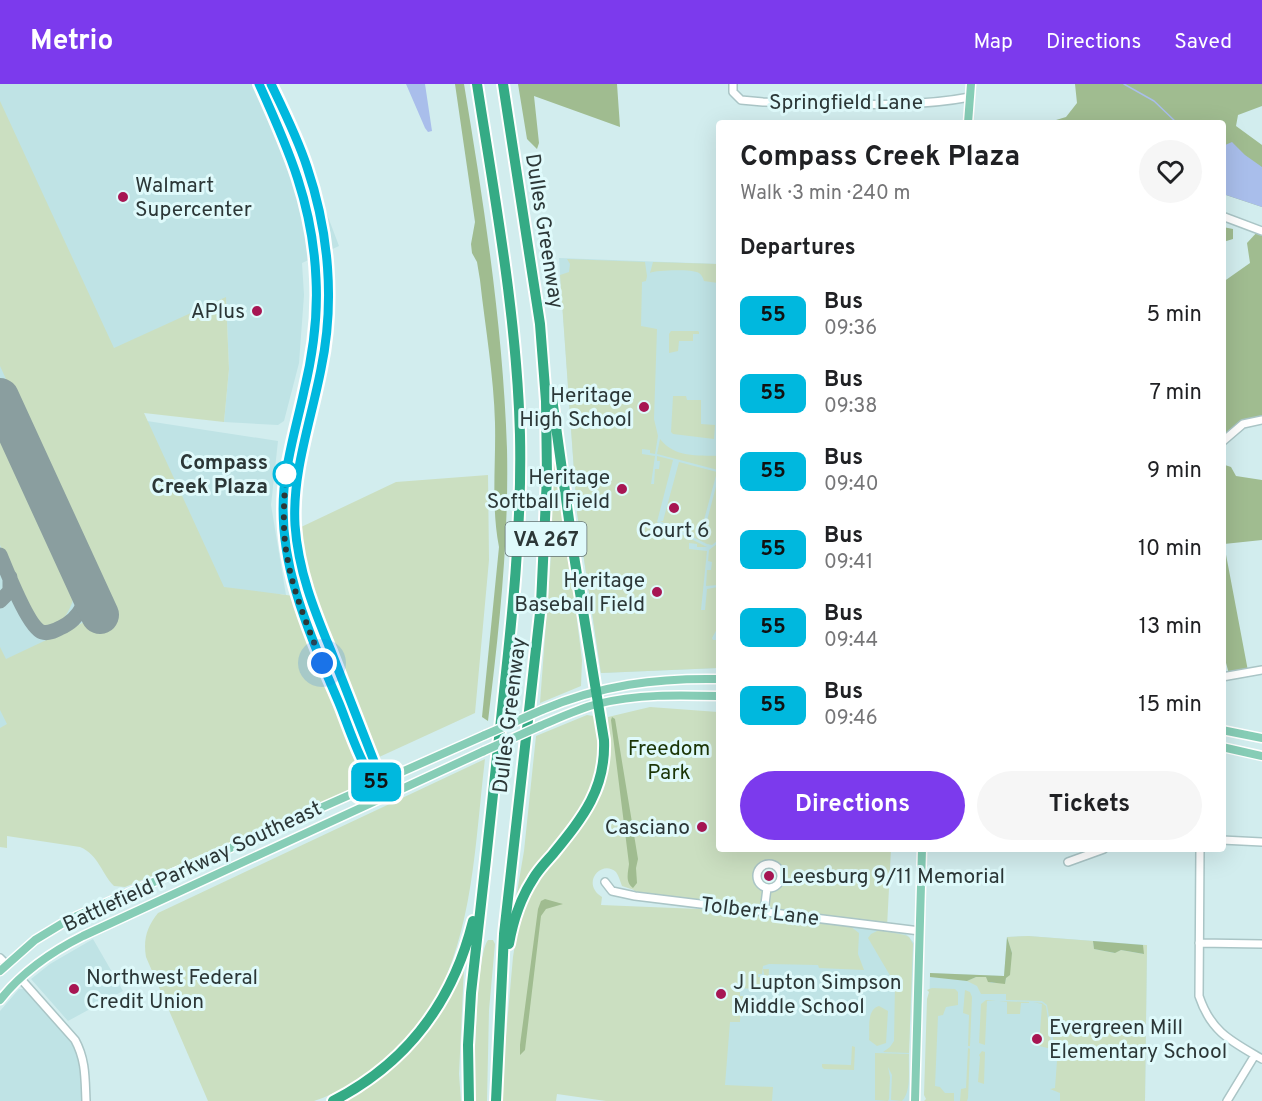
<!DOCTYPE html>
<html lang="en">
<head>
<meta charset="utf-8">
<style>
	:root { --surface:#fff; --page:#f6f6f6; --text:#202124; --muted:#757577; --accent:#7c3aed }
	body { margin:0; font-family:Overpass,sans-serif; background:var(--page); color:var(--text); height:100vh; display:flex; flex-direction:column; font-size:22px; white-space:nowrap }
	* { box-sizing:border-box; margin:0 }
	p { font-size:20px; color:var(--muted) }
	.icon { flex:none; width:33px; height:33px; fill:none; stroke:currentColor; stroke-width:2; stroke-linecap:round; stroke-linejoin:round }
	.map { position:relative; flex:1; overflow:hidden }
	.drawer { position:absolute; left:716px; top:36px; width:510px; height:732px; display:flex; flex-direction:column; background:var(--surface); border-radius:6px; box-shadow:0 6px 24px #0002 }
	.drawer>* { flex:none }
	.badge { padding:0 12px; border-radius:9px; font-size:21px; line-height:39px }
	.you { position:absolute; width:30px; height:30px; margin:-15px; border:4px solid #fff; border-radius:50%; background:#1a73e8; box-shadow:0 0 0 9px #1a73e833 }
	.map>.badge { position:absolute; translate:-50% -50%; box-shadow:0 0 0 3px #fff }
	h2 { padding:0 24px; font-size:22px; line-height:54px }
	.round { display:grid; place-items:center; flex:none; width:63px; height:63px; border-radius:32px; background:var(--page) }
	.headline { display:flex; align-items:center; justify-content:space-between; height:102px; padding:0 24px }
	h1 { font-size:28px; font-weight:700; line-height:45px }
	.primary-button { display:flex; gap:12px; margin-top:auto; padding:12px 24px }
	.primary-button a { flex:1; height:69px; border-radius:36px; background:var(--accent); color:#fff; font-size:24px; font-weight:700; line-height:69px; text-align:center }
	.primary-button a+a { background:var(--page); color:var(--text) }
	ul { padding:0; list-style:none }
	li { display:flex; align-items:center; gap:18px; height:78px; padding:0 24px }
	li div { flex:1 }
	li b { display:block; font-size:22px }
	li em { font-style:normal }
	li .badge { min-width:66px; font-weight:700; text-align:center }
	header { display:flex; align-items:center; gap:36px; box-sizing:border-box; height:84px; padding:0 30px; background:var(--accent); color:#fff }
	header strong { font-size:28px }
	nav { display:flex; gap:33px; margin-inline-start:auto; font-size:21px }
	.map>svg:first-child { display:block }
	.built { fill:#bfe3e5 }
	.green { fill:#cbdfc1 }
	.forest { fill:#a0bc90 }
	.water { fill:#a9beeb }
	.lines { fill:none; stroke-linecap:round; stroke-linejoin:round }
	.stream { stroke:#a9beeb; stroke-width:1.5 }
	.taxiway { stroke:#8a9e9f; stroke-width:15 }
	.runway { stroke:#8a9e9f; stroke-width:38 }
	.minor-casing { stroke:#aac5c6; stroke-width:10 }
	.major-casing { stroke:#fff; stroke-width:11 }
	.highway-casing { stroke:#fff; stroke-width:14 }
	.minor { stroke:#fff; stroke-width:7 }
	.major { stroke:#86cdb6; stroke-width:8 }
	.highway { stroke:#35ab85; stroke-width:10 }
	.major-bridge-casing { stroke:#fff; stroke-width:11; stroke-linecap:butt }
	.major-bridge { stroke:#86cdb6; stroke-width:8 }
	.line-casing { stroke:#fff; stroke-width:14 }
	.line { stroke:#00b8de; stroke-width:9 }
	.walk { stroke:#2c3737; stroke-width:6; stroke-dasharray:0 10.8 }
	.poi-dot { fill:#a71653; stroke:#dffafb; stroke-width:2 }
	.stop-dot { fill:#fff; stroke:#00b8de; stroke-width:3 }
	.labels { text-anchor:middle; stroke-width:6; stroke-linejoin:round; paint-order:stroke }
	.shield { fill:#dffafb; stroke:#627272; stroke-width:1.5 }
	.shield-label { font-size:20px; font-weight:bold; fill:#2c3737 }
	.street-label { font-size:21px; fill:#2c3737; stroke:#dffafb }
	.poi-label { font-size:21px; fill:#2c3737; stroke:#dffafb; text-anchor:start }
	.stop-label { font-size:21px; font-weight:bold; fill:#2c3737; stroke:#dffafb; text-anchor:end }
	.park-label { font-size:21px; fill:#1b3506; stroke:#dffafb }
</style>
</head>
<body>
<header>
<strong>Metrio</strong>
<nav><a>Map</a><a>Directions</a><a>Saved</a></nav>
</header>
<div class="map">
<svg width="1262" height="1017" viewBox="0 0 1262 1017">
	<rect width="100%" height="100%" fill="#d2edee"/>
	<path class="built" d="M0,0H278L339,162L302,179L304,211L299,279L284,337L278,341L224,338L229,285L226,214L114,265L147,337L278,357L271,421L286,511L281,510L83,736L0,712Z
		M559,174L718,180V584L601,589L577,429Z
		M744,834L877,845L905,849L909,853L914,859L909,961V1017H616Z
		M1028,852L1147,861L1145,1017H927L930,889L1004,892L1007,853Z
		M93,855L123,907L68,937L31,895L50,880Z
		M19,905H27L72,959L78,970L83,1003L81,1017H0V927Z"/>
	<path class="green" d="M0,17L114,264L226,213L229,285L224,338L144,329L224,503L294,512C317,571 336,630 359,688C359,694 356,701 352,705C341,715 317,723 303,729C244,756 184,778 125,803L114,802C101,789 99,771 80,763L7,752V764L0,763V644L7,640L0,626V563L6,575L112,525L0,282Z
		M567,175L645,178L647,192L646,197L642,198L641,242L657,245L654,335L658,352L655,370L650,369V366L642,365V370L655,372L651,400H654L655,385H659L660,377H657V372L673,376L657,438L707,463H697V460L689,459V465L707,467L701,526H705L707,505L718,503L717,545L712,554L713,556H718V584L601,589L577,429L560,191L569,188L570,180Z
		M653,178L718,180V199L704,197C703,194 702,191 699,189C692,185 657,186 650,189Z
		M671,247H698L699,248V250H693V257H679L678,267L669,269V250Z
		M673,312H686L687,316H701V340L715,341L714,355L673,350L671,348Z
		M0,342L75,506C73,525 57,555 35,538L0,461Z
		M553,347L582,576L581,602L540,619L552,458Z
		M660,355C675,374 697,371 718,372V386L657,370Z
		M679,378L717,388L701,447L664,438L704,448L718,395V456L712,461L707,460L660,437H663Z
		M488,391L489,476L475,629L377,674L356,622L349,597L332,552L313,515L303,482L299,444L396,398Z
		M718,459V501L706,502L707,486H711L712,478L708,477L709,466Z
		M650,623L718,628V765H891L887,843L635,812L634,806L622,802C620,797 619,792 616,788C602,775 580,799 602,813L601,821L699,825L850,842L859,849L858,870L864,886L819,884L818,881L769,880L763,882L762,890H758V893L765,894L763,885H769L768,906L740,904V912H743C743,921 740,929 740,938H730L725,1001L773,1003L772,1017H606L557,1010L556,1017H502L503,985L513,873L518,841L534,802L592,727L604,705L609,668L608,633Z
		M587,631L594,632C601,669 602,684 583,719L516,814L524,767L536,652Z
		M485,675C475,757 474,846 433,920C420,943 401,961 381,978C361,994 339,1009 314,1017H208L146,873C143,855 147,843 158,829Z
		M879,846L905,851L909,853L913,860L909,969L883,968L890,963L894,957L895,900L868,854L871,850Z
		M1028,852L1093,857L1094,865L1114,869L1121,866L1143,870V861H1147L1145,1017H1060V1009L1050,1005L1055,1004L1057,977L1047,921L1042,917L1006,916V910H981L977,902L967,897L976,893H986L991,899H1005L1012,869L1007,853Z
		M488,856H493L495,860L489,926L487,1017H474C474,993 476,870 488,856Z
		M464,884L459,990L461,1017H340C367,999 395,983 417,959C437,938 450,909 464,884Z
		M881,896L888,901L889,907L872,906L873,900Z
		M932,904L955,905L958,908V921L946,923L943,931L938,932L935,1002L940,1003L945,1009H954V1017H924L926,1015L924,1011L927,915L929,908L927,906Z
		M965,906L970,908L972,913L970,962H968L969,931L963,929Z
		M986,916L996,917H987L985,961L979,959L981,920Z
		M999,917L1029,918V919H1021L1020,930H1007V918Z
		M1033,918L1042,919L1046,922L1052,965L1039,962L1042,920Z
		M879,922L888,927L886,959L877,962L869,956C870,945 866,926 879,922Z
		M852,962L855,963L854,986L824,985L822,983V980L851,981Z
		M968,964L970,965L968,1014L967,1017H960L961,1005L966,1004Z
		M982,967L985,968L984,1000L978,998L980,973L979,971Z
		M875,969L909,970C908,985 912,1006 902,1017L891,1016L892,991L888,983L890,993L889,1015L888,1017L875,1016Z"/>
	<path class="forest" d="M455,0H464C484,121 503,243 507,365C509,456 499,547 488,637L482,633L499,463C491,422 496,380 495,339C494,293 485,242 480,196L477,178L472,169L471,160L475,138Z
		M518,0H617L620,43L534,12L539,59L537,65L527,55Z
		M1075,0H1262V22L1238,31L1236,42L1262,61V123L1223,110L1222,39H1054L1056,36L1066,33L1077,19Z
		M1223,143L1233,145V155L1223,158Z
		M1259,146L1262,147V337H1252L1223,358V198L1250,179L1247,159Z
		M1222,380L1231,383L1236,392L1262,396V456L1224,460L1248,587L1229,590L1222,564Z
		M612,633L615,635L638,775L636,784L637,799L633,804C625,798 628,789 629,780L611,636Z
		M545,815L563,820L546,825L541,832L525,966L520,971V961L538,825L541,817Z
		M1007,853L1012,869L1010,891L1006,894L1005,900L988,898L986,893H976L967,897L930,893V889L1004,892Z
		M1093,857L1143,861L1144,870L1121,866L1115,869L1094,865Z"/>
	<path class="water" d="M406,0H425L432,47L428,48L425,44Z
		M1232,58L1245,71L1262,83V123L1223,110V62Z"/>
	<g class="lines">
		<path class="stream" d="M1124,0L1154,17L1177,39"/>
		<path class="taxiway" d="M0,471C7,487 28,543 42,548C48,550 54,547 60,544C71,539 77,533 83,522
			M0,517L10,507V493"/>
		<path class="runway" d="M0,313L100,531"/>
		<g class="minor-casing">
			<path id="minor" d="M259,0C288,64 314,122 316,195C318,233 313,270 304,307C297,340 287,372 284,405C277,480 310,551 339,619C347,638 363,688 378,699
				M271,0C284,27 298,55 307,83C329,148 334,218 321,285C311,337 292,388 295,441C298,487 315,529 332,571C348,611 364,650 379,690L378,699L384,712
				M733,0V8L741,16L763,18C832,18 902,26 970,13
				M1222,132L1262,147
				M1222,358L1243,340L1262,336
				M1222,593L1262,586
				M1222,756L1262,758
				M1200,765L1199,912C1211,948 1231,957 1262,975
				M1068,778L1104,765
				M757 792a12 12 0 1 1 24 0a12 12 0 1 1-24 0Z
				M605,798L612,807L635,812L920,847
				M764,828L767,804
				M1199,859L1262,860
				M0,874L6,880
				M20,894L75,956C86,976 85,995 86,1017
				M1227,1017L1255,971"/>
		</g>
		<g class="major-casing">
			<path id="major" d="M968,39L971,0
				M542,626C601,601 656,594 718,595
				M540,642C559,634 578,625 597,620C637,610 678,611 718,612
				M1222,646L1262,654
				M1222,663L1262,672
				M354,710C363,697 363,688 361,673
				M0,887L35,856L68,836L485,651
				M0,916C22,888 51,868 83,852L484,667
				M915,1017L922,765"/>
		</g>
		<g class="highway-casing">
			<path id="highway" d="M509,860C513,837 520,815 533,795C538,786 546,778 553,770C583,733 606,705 604,656L574,472L551,307
				M333,1017C407,979 453,917 473,837
				M469,1017L468,961L471,909C482,815 492,720 502,626C512,535 522,443 520,351C517,233 495,116 477,0
				M496,1017L504,850L541,520L547,393L546,317L540,240L503,0"/>
		</g>
		<use href="#minor" class="minor"/>
		<use href="#major" class="major"/>
		<use href="#highway" class="highway"/>
		<g class="major-bridge-casing">
			<path id="major-bridge" d="M485,651L542,626
				M484,667L540,642"/>
		</g>
		<use href="#major-bridge" class="major-bridge"/>
	</g>
	<g class="lines">
		<g class="line-casing">
			<path id="line" d="M259,0C289,66 313,121 316,195C318,233 313,270 304,307C297,340 287,372 284,405C277,480 310,551 339,619C347,638 363,689 378,699L379,690C363,649 347,608 331,567C314,526 298,486 295,441C292,388 311,337 321,285C335,218 329,148 307,83C298,55 284,27 271,0"/>
		</g>
		<use href="#line" class="line"/>
		<path class="walk" d="M286,390C284,415 282,445 287,472C293,509 309,545 322,579"/>
	</g>
	<g class="poi-dot">
		<circle cx="123" cy="113" r="6"/>
		<circle cx="257" cy="227" r="6"/>
		<circle cx="644" cy="323" r="6"/>
		<circle cx="622" cy="405" r="6"/>
		<circle cx="674" cy="424" r="6"/>
		<circle cx="657" cy="508" r="6"/>
		<circle cx="702" cy="743" r="6"/>
		<circle cx="769" cy="792" r="6"/>
		<circle cx="74" cy="905" r="6"/>
		<circle cx="721" cy="910" r="6"/>
		<circle cx="1037" cy="955" r="6"/>
	</g>
	<circle class="stop-dot" cx="286" cy="390" r="12"/>
	<g class="labels">
		<rect class="shield" x="505.5" y="438" width="81" height="34" rx="4.5"/>
		<g class="shield-label">
			<text x="546" y="462">VA 267</text>
		</g>
		<g class="street-label">
			<text x="846" y="25">Springfield Lane</text>
			<text transform="translate(545 147) rotate(81)" y="7">Dulles Greenway</text>
			<text transform="translate(509 631) rotate(-83)" y="7">Dulles Greenway</text>
			<text transform="translate(192 782) rotate(-25)" y="7">Battlefield Parkway Southeast</text>
			<text transform="translate(760 827) rotate(7)" y="7">Tolbert Lane</text>
		</g>
		<g class="poi-label">
			<text x="135" y="108">Walmart<tspan x="135" dy="24">Supercenter</tspan></text>
			<text x="245" y="234" text-anchor="end">APlus</text>
			<text x="632" y="318" text-anchor="end">Heritage<tspan x="632" dy="24">High School</tspan></text>
			<text x="610" y="400" text-anchor="end">Heritage<tspan x="610" dy="24">Softball Field</tspan></text>
			<text x="674" y="453" text-anchor="middle">Court 6</text>
			<text x="645" y="503" text-anchor="end">Heritage<tspan x="645" dy="24">Baseball Field</tspan></text>
			<text x="690" y="750" text-anchor="end">Casciano</text>
			<text x="781" y="799">Leesburg 9/11 Memorial</text>
			<text x="86" y="900">Northwest Federal<tspan x="86" dy="24">Credit Union</tspan></text>
			<text x="733" y="905">J Lupton Simpson<tspan x="733" dy="24">Middle School</tspan></text>
			<text x="1049" y="950">Evergreen Mill<tspan x="1049" dy="24">Elementary School</tspan></text>
		</g>
		<g class="stop-label">
			<text x="268" y="385">Compass<tspan x="268" dy="24">Creek Plaza</tspan></text>
		</g>
		<g class="park-label">
			<text x="669" y="671">Freedom<tspan x="669" dy="24">Park</tspan></text>
		</g>
	</g>
</svg>
<div class="you" style="left:322px;top:579px"></div>
<b class="badge" style="left:376px;top:698px;background:#00b8de;color:#111">55</b>
<section class="drawer">
<div class="headline"><div><h1>Compass Creek Plaza</h1><p>Walk · 3 min · 240 m</p></div><a class="round"><svg class="icon" aria-label="heart" viewBox="0 0 24 24"><path d="M12 20l-8-8c-3-5 5-10 8-4 3-6 11-1 8 4z"/></svg></a></div>
<h2>Departures</h2>
<ul>
<li><span class="badge" style="background:#00b8de;color:#111">55</span><div><b>Bus</b><p>09:36</p></div><em>5 min</em></li>
<li><span class="badge" style="background:#00b8de;color:#111">55</span><div><b>Bus</b><p>09:38</p></div><em>7 min</em></li>
<li><span class="badge" style="background:#00b8de;color:#111">55</span><div><b>Bus</b><p>09:40</p></div><em>9 min</em></li>
<li><span class="badge" style="background:#00b8de;color:#111">55</span><div><b>Bus</b><p>09:41</p></div><em>10 min</em></li>
<li><span class="badge" style="background:#00b8de;color:#111">55</span><div><b>Bus</b><p>09:44</p></div><em>13 min</em></li>
<li><span class="badge" style="background:#00b8de;color:#111">55</span><div><b>Bus</b><p>09:46</p></div><em>15 min</em></li>
</ul>
<div class="primary-button"><a>Directions</a><a>Tickets</a></div>
</section>
</div>
</body>
</html>
